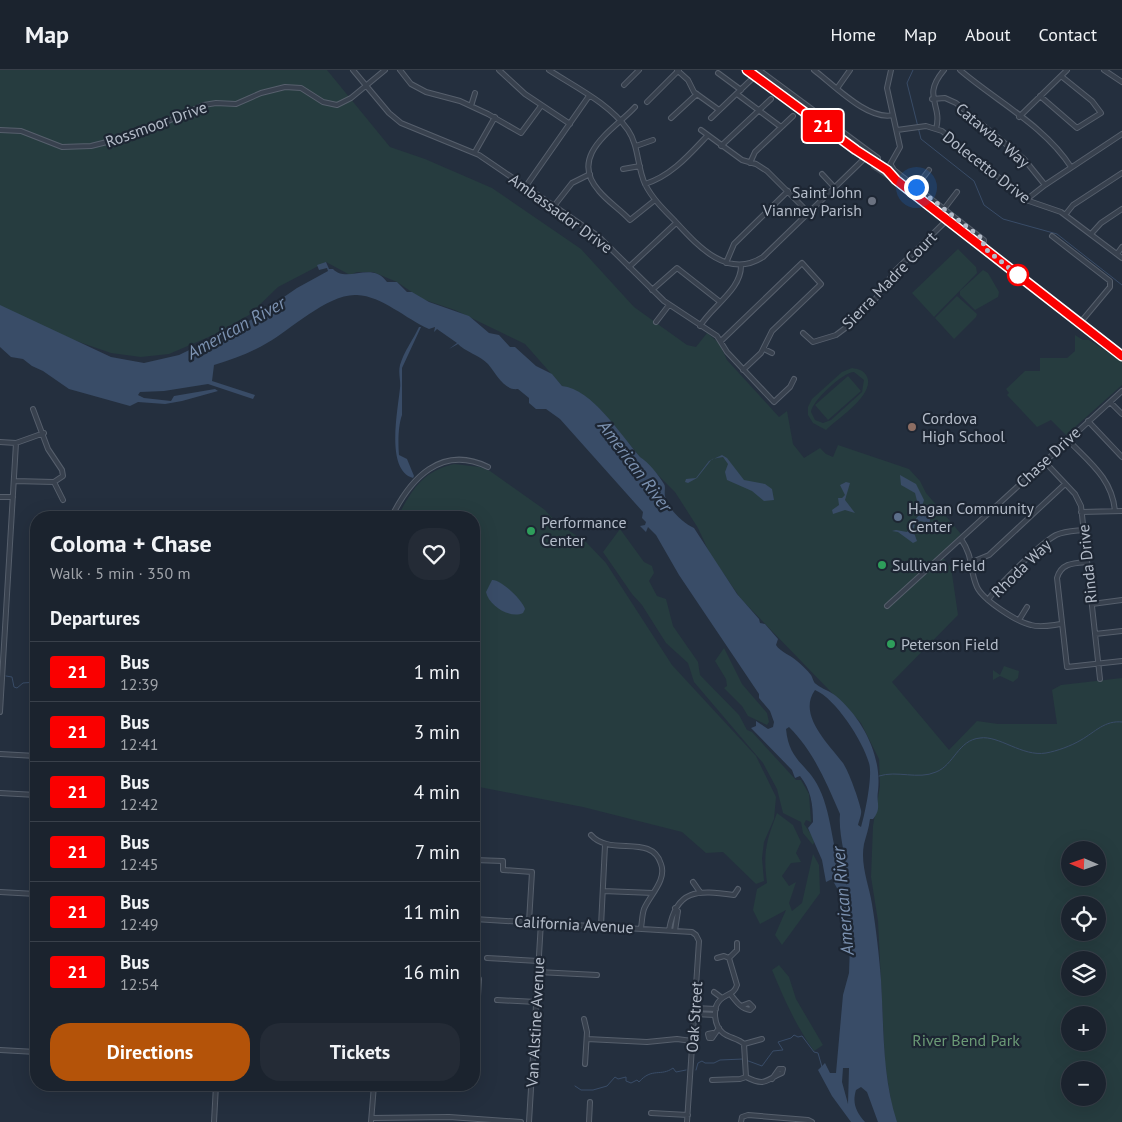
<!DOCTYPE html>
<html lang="en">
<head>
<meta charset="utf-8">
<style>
	:root { --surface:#1b232e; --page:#242b36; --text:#f1f3f6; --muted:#a0a4aa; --line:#39404a; --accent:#b45309 }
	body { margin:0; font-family:"PT Sans",sans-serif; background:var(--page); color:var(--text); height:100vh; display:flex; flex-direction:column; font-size:19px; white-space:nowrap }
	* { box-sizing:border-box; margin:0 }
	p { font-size:16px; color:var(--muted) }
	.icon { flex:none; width:28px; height:28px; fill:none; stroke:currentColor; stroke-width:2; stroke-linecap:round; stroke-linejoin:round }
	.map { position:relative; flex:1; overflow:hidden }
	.sheet { position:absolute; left:30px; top:441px; width:450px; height:580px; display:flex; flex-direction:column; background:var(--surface); border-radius:20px; box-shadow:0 5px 20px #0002,0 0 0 1px var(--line) }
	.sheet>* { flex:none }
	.badge { padding:0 10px; border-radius:4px; font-size:18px; line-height:32px }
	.needle { width:32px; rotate:272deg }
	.tools { position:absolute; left:1061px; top:771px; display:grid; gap:10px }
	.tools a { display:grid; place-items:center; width:45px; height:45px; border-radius:50%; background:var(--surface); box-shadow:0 5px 20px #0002,0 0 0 1px var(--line); font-size:25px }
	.you { position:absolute; width:25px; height:25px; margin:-12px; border:4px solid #fff; border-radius:50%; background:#1a73e8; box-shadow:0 0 0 8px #1a73e833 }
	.map>.badge { position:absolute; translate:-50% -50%; box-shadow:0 0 0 2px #fff }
	h2 { padding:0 20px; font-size:19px; line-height:45px }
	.round { display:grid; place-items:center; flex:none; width:52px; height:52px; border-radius:20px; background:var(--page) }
	.overview { display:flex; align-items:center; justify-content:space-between; height:85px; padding:0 20px }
	h1 { font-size:24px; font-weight:700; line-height:38px }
	.action { display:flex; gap:10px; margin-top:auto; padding:10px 20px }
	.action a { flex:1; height:58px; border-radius:20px; background:var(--accent); color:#fff; font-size:20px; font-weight:700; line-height:58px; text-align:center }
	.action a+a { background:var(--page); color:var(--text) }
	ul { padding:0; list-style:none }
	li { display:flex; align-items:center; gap:15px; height:60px; padding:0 20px; border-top:1px solid var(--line) }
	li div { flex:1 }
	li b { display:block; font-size:19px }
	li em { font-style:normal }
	li .badge { min-width:55px; font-weight:700; text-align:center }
	header { display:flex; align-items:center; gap:30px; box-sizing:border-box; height:70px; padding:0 25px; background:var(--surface); border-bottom:1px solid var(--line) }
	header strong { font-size:24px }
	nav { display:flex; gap:28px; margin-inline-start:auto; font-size:18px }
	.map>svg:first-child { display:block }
	.green { fill:#263c3f; fill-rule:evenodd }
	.water { fill:#394c67; fill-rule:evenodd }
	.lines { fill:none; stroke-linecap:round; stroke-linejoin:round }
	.stream { stroke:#394c67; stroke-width:1 }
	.minor-casing { stroke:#565f6c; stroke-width:6 }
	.major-casing { stroke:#414a57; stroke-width:8 }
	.minor { stroke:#38414e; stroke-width:4 }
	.major { stroke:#56606e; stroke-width:5 }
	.line-casing { stroke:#fff; stroke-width:11 }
	.line { stroke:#fa0000; stroke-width:8 }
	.walk { stroke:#b4bcc9; stroke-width:5; stroke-dasharray:0 9 }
	.worship-dot { fill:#6b7280; stroke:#1d2633; stroke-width:2 }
	.stop-dot { fill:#fff; stroke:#fa0000; stroke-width:2.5 }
	.education-dot { fill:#8d6e63; stroke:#1d2633; stroke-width:2 }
	.service-dot { fill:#5c6f8a; stroke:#1d2633; stroke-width:2 }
	.leisure-dot { fill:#2e9e5b; stroke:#1d2633; stroke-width:2 }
	.labels { text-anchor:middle; stroke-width:4.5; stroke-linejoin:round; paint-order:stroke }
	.street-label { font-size:16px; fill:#b4bcc9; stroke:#1d2633 }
	.poi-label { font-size:16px; fill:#b4bcc9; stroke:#1d2633; text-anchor:start }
	.park-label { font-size:16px; fill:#6b9a76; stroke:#1d2633 }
	.water-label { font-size:18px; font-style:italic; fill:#7c92b1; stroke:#1d2633 }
</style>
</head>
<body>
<header>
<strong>Map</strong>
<nav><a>Home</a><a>Map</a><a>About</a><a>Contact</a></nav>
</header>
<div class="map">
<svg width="1122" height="1052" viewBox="0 0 1122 1052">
	<rect width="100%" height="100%" fill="#242f3e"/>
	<path class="green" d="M0,0H327L390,77L425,89L492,118L581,179L634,237L687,275L696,277L707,263L719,273L727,290L779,347L787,341L793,374L804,388L820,378L826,384L833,387L838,375L909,399L920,411L926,423L961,464L940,484L951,497L958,545L892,612L949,680L977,651L998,654H1057L1052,620L1061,615L1122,608V1052H896L894,1050L885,994L878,851L871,807L873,756L880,716L879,689L861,653L741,529L710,484L698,458L675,422L640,387L600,339L562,316L525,274L455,240L422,229L397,212L373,202H357L350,205L326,192L278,217L249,245L218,263L169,284L141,287L111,283L56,264L0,250ZM1070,780H1098V808H1070ZM1070,835H1098V862H1070ZM1070,890H1098V918H1070ZM1070,945H1098V972H1070ZM1070,1000H1098V1028H1070Z
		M958,179L976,197L977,203L934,247L912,223Z
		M983,200L988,203L999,222L998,227L975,240L960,225V221Z
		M957,226L977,244L976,247L954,269L935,248Z
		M1075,265L1083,270H1089L1122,291V315L1066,365L1051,350L1037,357L1007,325L1009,323L1006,319L1025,301H1040V288H1067L1075,281Z
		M852,298C858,299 863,300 866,305C878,323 837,349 826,360L813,353L808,345V337L812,329L842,302ZM854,302L864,310L862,322L831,350L823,353L815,350L811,342C812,331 843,302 854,302Z
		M848,306L861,321L828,350L815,335Z
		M454,394L480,397L490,401L545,440L556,452L586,472L606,493L672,595L756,686L776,727L774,749L764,772L762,788L764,811L756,814L723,782L706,783L682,762L583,737L474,716L477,696L474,685V448H397C412,420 421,402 454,394Z
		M620,459L644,492L652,496L654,503L649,511L657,526L666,529L673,556L698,592L700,605L739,645L747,660L752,662L796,710H801L809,724L811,752L806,750L804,754L815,770L813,775L803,763L801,752L783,743L777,719L763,693L694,612L688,593L666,573L642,535L632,524L603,482Z
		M724,578L742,614L767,643L769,652L767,655L748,646L742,636L724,618L727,616L726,609L715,591Z
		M1004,596L1019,601L1018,608L1013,612L1000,606L993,610V600L1000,605Z
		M777,743L793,755L801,772L796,783L801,792L791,793L782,806L789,816L796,812L789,833L792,841L802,833L813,784L819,795L820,823L782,875L775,865L786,840L760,854L753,840L757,819L767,813C763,782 766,772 777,743Z
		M779,895L789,907L796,929L823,975L814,981C796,956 784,929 772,900Z"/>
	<path class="water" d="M326,192L329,199H333C347,214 372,190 387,212H397L407,222H412L429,232L469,246L489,263L499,265L510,277H515L536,296L552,304L562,316C592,319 621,365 640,387C649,393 658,404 664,414C666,417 664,422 665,426C667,438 683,453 694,458L737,524L759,549L760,553L765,554L778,569L776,575C780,582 791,585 797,591C802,595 807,600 811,605C813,608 813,612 816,614C822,619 830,621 836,626C863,649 882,686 878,721C876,733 882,738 873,749H870C869,758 866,766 864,774C860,795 869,815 872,834C876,858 879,885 881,910C884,958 882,1006 897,1052H878L867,1022L861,1017L856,1020C852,1033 856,1042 865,1052H851L832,1026L818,1000L825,993L830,1003H836L843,925L849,903L850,875L847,846L838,820L832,809L826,812L822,790L808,758L813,752C813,734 811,720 800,706L795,708L792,700L751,658L756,656V651L768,659L773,657L774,652L770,641L759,628V624L679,505L656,465L648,457L646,462L640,456L645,455L646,452L642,448L643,442L560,349L546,339H536L529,333V328L518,319C504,321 496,303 488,294C481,286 464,281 458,274L449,279L457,273L437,259L434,262L435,257L429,259C406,249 382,226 357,225C329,223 290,260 267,273C250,283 233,289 214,295L212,311L255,325L253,329L208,314L164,321L140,322L138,325L144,328L171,331L174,326L215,319L218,321L182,331L165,334L138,332L130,336L69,319L43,301L32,296L23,289L11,287L0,277V235L111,287L144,293L179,285L249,251L297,218L328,201L327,198L319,200L317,195ZM815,620C835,628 863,671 869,693C873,705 865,744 861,757L858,755C859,751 862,744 861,740C859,730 849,702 843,693C829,674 797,645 815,620ZM789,657C814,682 826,712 840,744C838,767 848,791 847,815C831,785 834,749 819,718C808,694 789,692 786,659ZM843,998H849L848,1034L842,1012Z
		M419,257H421L402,298V345C398,356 398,373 399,385L407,389L414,406L413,408C385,400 398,340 400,318C401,311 398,303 400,295C404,281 413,270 419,257Z
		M722,385L727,388L744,410L765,414L772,419L774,430L764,431L752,421L727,410L725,402L728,394L723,387L712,389L697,408L688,413L685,412L686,409L696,408L709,391Z
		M900,405L916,414L924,430L921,440H927L930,446V453L920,451L915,454L913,460L917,471L913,473L898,462L892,461L896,460L907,462L920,443L915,423L901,415Z
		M846,412L850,413L845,430L855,443L845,440L833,444L832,440L839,435L838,428H842L845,425L840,415Z
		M492,510C501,509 523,531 525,539L523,543C510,549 489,536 486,522Z"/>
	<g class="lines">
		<path class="stream" d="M913,0L907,13L921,69L974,111L984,135L1003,149L1057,164L1122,215
			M6,606L12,607L14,617L17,618L23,613L36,612
			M879,706C897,700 918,710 936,702C954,695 958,670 980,668C999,665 1022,687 1046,683C1057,681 1071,676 1081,670C1095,662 1105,650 1122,652
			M696,1000L698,993L702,991L705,993H714L720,990L743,989L762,996L773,981L783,980L778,972L791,968L794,965L798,967L802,966L814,982L818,983L822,997
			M575,1016L581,1020H593L607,1016L615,1007L618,1009L626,1007V1011L631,1013L637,1010L639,1012C652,997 661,1007 673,998L676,1002L686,1000"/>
		<g class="minor-casing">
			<path id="minor" d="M353,0L389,43L401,53L479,85L598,166L664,231L717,266L727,282L774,332L790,317L794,309
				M400,0L411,14L426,22L460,31L488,44L521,63L541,36
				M499,0L525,24L570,54
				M549,0C575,17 609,33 628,60C639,76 637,97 645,114C652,128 663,139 674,150C697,175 727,210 763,187L866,87
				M677,0L688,10L694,22L719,40
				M759,0L878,88L877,94
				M814,0C834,15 868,51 893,45
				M960,0C996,31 1045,56 1071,97
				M1104,0L1122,12
				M718,3L741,20
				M624,15L639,0
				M838,17L850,0
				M737,24L781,57
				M1040,26L1077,58L1101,43L1092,31L1061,6
				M932,29L945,28L956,33L1024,89L1045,115
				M647,32L679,0
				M471,36L475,23
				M635,37C615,59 567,85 599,121C608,132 620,139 630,150L655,130
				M1019,47L1067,0
				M671,48L697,24
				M711,48L755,6
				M936,59C943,34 921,27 944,0
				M0,60L21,61L62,77L91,76L139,64L204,35L216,33L236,34L261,23L285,17L301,18L323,32L337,35L351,28L385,0
				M701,60L742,90L756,94L767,101L809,143
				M897,60L926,56L942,61L1026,130L1061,142L1122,188
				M636,76L653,70
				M721,76L771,29
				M475,82L495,47
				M750,93L755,82L793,46
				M891,95L894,100L984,170L983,177
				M623,99L640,96
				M887,100L900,77L887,18L891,0
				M822,104L835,118
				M645,114C671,106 689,85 707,66
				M526,116L589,26
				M912,122L929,100
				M1026,130L1045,115L1122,64
				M554,136L572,113L590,104
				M944,139L957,122
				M1065,145L1073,135L1122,103
				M1091,164L1101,153L1122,139
				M1052,166L1110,211V217L1080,253
				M1117,184L1122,177
				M726,193L734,174L788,121
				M629,197L676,153
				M652,220L677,198L719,231
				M656,252L669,235
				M700,256C712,236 742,219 741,195
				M803,263L813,272L836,265L848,256L874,231L895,201L948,149
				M721,271L802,193L821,214L772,261L761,283L743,300
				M764,279L772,283
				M1110,332L1122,344
				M1088,351L1122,387
				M1067,369C1089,392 1112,408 1115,441
				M0,372L16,373L44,363
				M1044,391L1075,424L1081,436L1100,609
				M14,411L54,412L63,406L62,400L48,379L33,339
				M54,412L63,430
				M0,427H13
				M1081,442L1122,441
				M391,448C410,409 441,374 488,397
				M961,469C974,488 969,499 977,517C983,530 1017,552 1031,555C1041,558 1052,555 1062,554
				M972,492L989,485L1065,414
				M1087,492C1074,493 1061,493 1057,508L1067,597L1122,591
				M988,530C998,515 1041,473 1056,465C1065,461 1074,461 1083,460
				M1092,534L1122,530
				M887,536L1122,321
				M1019,550L1027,537
				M1095,564L1122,561
				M0,642L16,373
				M0,684L36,686
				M0,723L36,725
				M591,765C610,787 652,763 661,794C667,810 650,825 644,839C642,845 642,852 641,858
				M474,790L503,791V800L532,802L529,852
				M693,812L700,822
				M603,821L653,823
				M0,822L36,824
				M33,823L36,773
				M474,849L692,862L696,865L699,871L687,1052
				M601,856L605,775
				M669,860C676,819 697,820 734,825L738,819
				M675,861L678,841L675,838
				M487,888L538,891
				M717,888L724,886L729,888L737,880V873
				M729,888L737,915C734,925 727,923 720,930C712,938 714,956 723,963C729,968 738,968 744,974L746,1007
				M538,902L597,905
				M474,909H479L474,994
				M714,922L722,928
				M731,925C736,931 741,939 750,940L753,937L749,933L741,936
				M497,930L536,932
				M694,938L716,939
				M694,944L715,945
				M584,949L587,962L585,994
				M713,963L708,964L709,968H712L719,958
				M587,969L647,972L677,969L692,971
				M744,974L762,969
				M0,980L36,982
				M746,1007C766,1017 765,1010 782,1003L783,999H779L772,1009
				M712,1010L740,1009L746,1007
				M386,1015H405
				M651,1043L688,1045
				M372,1048L449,1047L521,1052
				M214,1052L216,1015
				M371,1052L374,1015
				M529,1052L541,852
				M589,1052L590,1032
				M741,1052L742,1047L748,1045L808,1050L812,1052"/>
		</g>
		<g class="major-casing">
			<path id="major" d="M747,0L866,87L887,100L896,110L1122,286
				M875,96L896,110"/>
		</g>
		<use href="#minor" class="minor"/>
		<use href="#major" class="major"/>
	</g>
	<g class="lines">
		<g class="line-casing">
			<path id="line" d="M747,0L856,80L887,100L896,110L1122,286"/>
		</g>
		<use href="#line" class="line"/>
		<path class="walk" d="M916,117L984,170L983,177L1018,205"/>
	</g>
	<circle class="worship-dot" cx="872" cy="131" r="5"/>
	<circle class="stop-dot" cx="1018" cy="205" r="10"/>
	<circle class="education-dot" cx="912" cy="357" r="5"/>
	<circle class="service-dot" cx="898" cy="447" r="5"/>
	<g class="leisure-dot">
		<circle cx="531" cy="461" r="5"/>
		<circle cx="882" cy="495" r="5"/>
		<circle cx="891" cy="574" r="5"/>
	</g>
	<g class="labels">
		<g class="street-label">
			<text transform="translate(156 54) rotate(-20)" y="6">Rossmoor Drive</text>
			<text transform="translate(993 65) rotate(40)" y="6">Catawba Way</text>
			<text transform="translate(987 97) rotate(38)" y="6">Dolecetto Drive</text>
			<text transform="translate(561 143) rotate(36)" y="6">Ambassador Drive</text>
			<text transform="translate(889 210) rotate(-46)" y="6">Sierra Madre Court</text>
			<text transform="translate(1048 387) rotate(-43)" y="6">Chase Drive</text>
			<text transform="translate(1087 494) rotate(-96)" y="6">Rinda Drive</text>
			<text transform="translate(1021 498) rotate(-44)" y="6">Rhoda Way</text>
			<text transform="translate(574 854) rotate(3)" y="6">California Avenue</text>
			<text transform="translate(694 947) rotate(-86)" y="6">Oak Street</text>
			<text transform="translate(535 952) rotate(-87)" y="6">Van Alstine Avenue</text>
		</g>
		<g class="poi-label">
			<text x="862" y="128" text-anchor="end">Saint John<tspan x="862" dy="18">Vianney Parish</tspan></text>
			<text x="922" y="354">Cordova<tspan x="922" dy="18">High School</tspan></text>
			<text x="908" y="444">Hagan Community<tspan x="908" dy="18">Center</tspan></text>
			<text x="541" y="458">Performance<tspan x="541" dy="18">Center</tspan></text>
			<text x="892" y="501">Sullivan Field</text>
			<text x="901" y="580">Peterson Field</text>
		</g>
		<g class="park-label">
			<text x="966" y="976">River Bend Park</text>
		</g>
		<g class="water-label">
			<text transform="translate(236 258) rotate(-29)" y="6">American River</text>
			<text transform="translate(635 396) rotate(53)" y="6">American River</text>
			<text transform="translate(843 831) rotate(-95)" y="6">American River</text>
		</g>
	</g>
</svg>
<div class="tools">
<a><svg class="needle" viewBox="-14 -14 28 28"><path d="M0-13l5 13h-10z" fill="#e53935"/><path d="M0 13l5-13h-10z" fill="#a0a4aa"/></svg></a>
<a><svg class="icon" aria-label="locate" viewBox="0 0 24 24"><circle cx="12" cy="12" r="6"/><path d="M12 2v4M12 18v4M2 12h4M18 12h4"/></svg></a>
<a><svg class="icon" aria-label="layers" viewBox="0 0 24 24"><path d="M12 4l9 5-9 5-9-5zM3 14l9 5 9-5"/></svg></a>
<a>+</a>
<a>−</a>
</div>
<div class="you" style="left:916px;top:117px"></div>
<b class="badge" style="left:823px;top:56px;background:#fa0000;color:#fff">21</b>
<section class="sheet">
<div class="overview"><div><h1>Coloma + Chase</h1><p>Walk · 5 min · 350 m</p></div><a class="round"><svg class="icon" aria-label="heart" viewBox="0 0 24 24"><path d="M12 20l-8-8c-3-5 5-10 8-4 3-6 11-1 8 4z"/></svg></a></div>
<h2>Departures</h2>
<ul>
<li><span class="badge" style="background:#fa0000;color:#fff">21</span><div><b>Bus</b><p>12:39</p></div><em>1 min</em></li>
<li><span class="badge" style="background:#fa0000;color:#fff">21</span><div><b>Bus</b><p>12:41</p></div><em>3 min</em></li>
<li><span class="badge" style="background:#fa0000;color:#fff">21</span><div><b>Bus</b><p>12:42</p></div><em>4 min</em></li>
<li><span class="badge" style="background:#fa0000;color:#fff">21</span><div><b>Bus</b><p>12:45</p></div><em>7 min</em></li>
<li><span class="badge" style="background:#fa0000;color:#fff">21</span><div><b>Bus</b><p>12:49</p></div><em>11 min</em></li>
<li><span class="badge" style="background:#fa0000;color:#fff">21</span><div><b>Bus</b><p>12:54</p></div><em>16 min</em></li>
</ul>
<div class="action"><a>Directions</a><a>Tickets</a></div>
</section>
</div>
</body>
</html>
